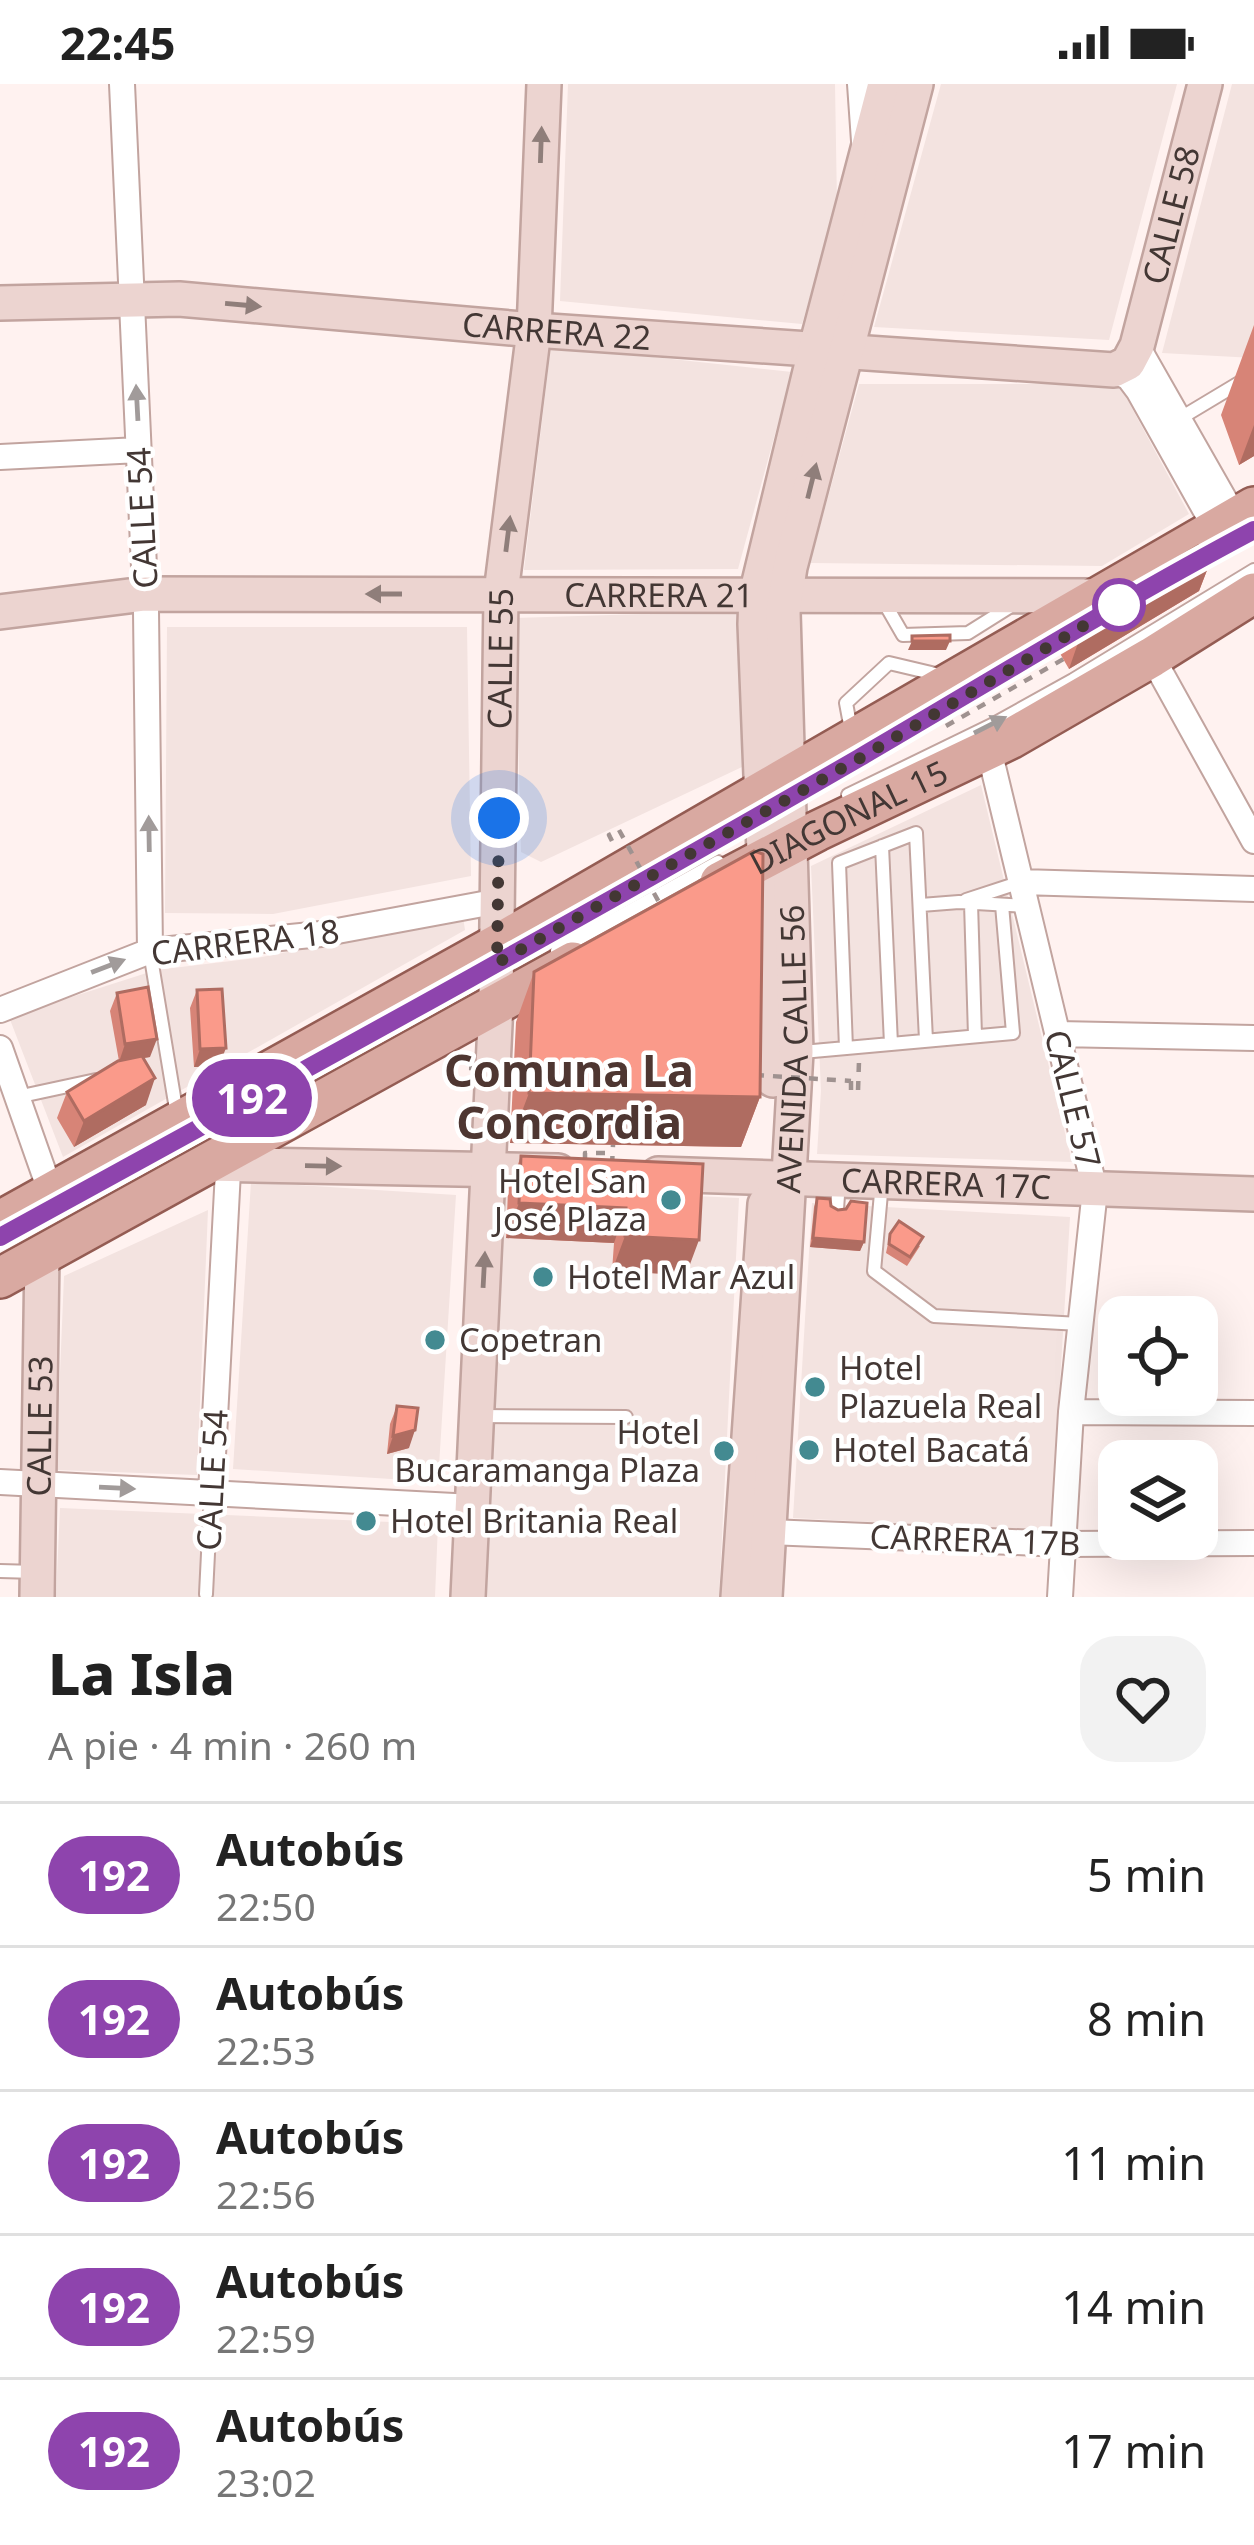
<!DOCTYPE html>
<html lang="es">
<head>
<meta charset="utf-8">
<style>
	:root { --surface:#fff; --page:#f2f2f2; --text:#222; --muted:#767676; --line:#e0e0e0 }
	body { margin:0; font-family:"Noto Sans",sans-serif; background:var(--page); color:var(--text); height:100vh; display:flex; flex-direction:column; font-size:45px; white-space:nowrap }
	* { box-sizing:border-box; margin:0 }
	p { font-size:39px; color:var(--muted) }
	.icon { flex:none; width:66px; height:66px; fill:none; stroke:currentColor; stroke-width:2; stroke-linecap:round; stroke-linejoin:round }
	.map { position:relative; height:1513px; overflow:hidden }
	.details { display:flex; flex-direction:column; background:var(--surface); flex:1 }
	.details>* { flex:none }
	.badge { padding:0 24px; border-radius:39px; font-size:42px; line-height:78px }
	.buttons { position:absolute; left:1098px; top:1212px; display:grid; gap:24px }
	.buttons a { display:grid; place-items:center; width:120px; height:120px; border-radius:24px; background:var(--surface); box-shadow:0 12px 48px #0002; font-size:60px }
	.you { position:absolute; width:60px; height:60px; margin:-30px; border:9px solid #fff; border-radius:50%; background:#1a73e8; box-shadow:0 0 0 18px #1a73e833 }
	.map>.badge { position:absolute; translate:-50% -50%; box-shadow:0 0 0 6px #fff }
	.round { display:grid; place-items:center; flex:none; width:126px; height:126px; border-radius:36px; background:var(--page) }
	.summary { display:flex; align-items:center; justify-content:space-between; height:204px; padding:0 48px }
	h1 { font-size:57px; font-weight:800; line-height:90px }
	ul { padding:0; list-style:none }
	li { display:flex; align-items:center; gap:36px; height:144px; padding:0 48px; border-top:3px solid var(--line) }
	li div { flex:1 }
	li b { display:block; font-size:45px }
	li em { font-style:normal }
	li .badge { min-width:132px; font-weight:700; text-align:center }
	.status { display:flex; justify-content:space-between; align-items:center; height:84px; padding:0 60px; background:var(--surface); direction:ltr }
	.status svg { height:33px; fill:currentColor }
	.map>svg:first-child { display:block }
	.built { fill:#f3e3e0 }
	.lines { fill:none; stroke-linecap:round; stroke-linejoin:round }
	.lane-casing { stroke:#c2a49f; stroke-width:16 }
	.street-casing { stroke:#c2a49f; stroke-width:28 }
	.secondary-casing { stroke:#c2a49f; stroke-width:38 }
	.primary-casing { stroke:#945c53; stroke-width:44 }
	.path { stroke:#9f9290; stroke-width:4.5; stroke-dasharray:9 9; stroke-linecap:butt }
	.lane { stroke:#fff; stroke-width:12 }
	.street { stroke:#fff; stroke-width:24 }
	.secondary { stroke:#ecd4d0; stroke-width:33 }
	.primary { stroke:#d9a9a1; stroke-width:39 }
	.path-bridge { stroke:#9f9290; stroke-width:4.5; stroke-dasharray:9 9; stroke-linecap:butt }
	.wall { fill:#d78477 }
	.shaded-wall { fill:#af6c61 }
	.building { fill:#fa9a8a; stroke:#af6c61; stroke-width:3 }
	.oneway { fill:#8f7e7a }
	.oneway2 { fill:#a19b9a }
	.line-casing { stroke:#fff; stroke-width:27 }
	.line { stroke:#8e44ad; stroke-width:18 }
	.walk { stroke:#433734; stroke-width:12; stroke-dasharray:0 21.6 }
	.stop-dot { fill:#fff; stroke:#8e44ad; stroke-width:6 }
	.poi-dot { fill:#438a91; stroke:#fff; stroke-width:4.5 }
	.labels { text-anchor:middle; stroke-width:9; stroke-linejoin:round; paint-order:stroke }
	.street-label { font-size:33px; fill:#433734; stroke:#fff }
	.poi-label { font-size:33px; fill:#433734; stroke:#fff; text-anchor:start }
	.district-label { font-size:45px; font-weight:bold; fill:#4e3631; stroke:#fff }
</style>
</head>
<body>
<div class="status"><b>22:45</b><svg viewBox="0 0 49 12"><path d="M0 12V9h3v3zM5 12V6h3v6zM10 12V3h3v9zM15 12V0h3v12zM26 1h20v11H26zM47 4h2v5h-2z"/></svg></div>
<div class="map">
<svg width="1254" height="1513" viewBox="0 0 1254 1513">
	<rect width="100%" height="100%" fill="#fff2f0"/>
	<path class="built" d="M568,0H835L837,120L802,240L560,217Z
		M941,0H1177L1109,256L874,243Z
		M1232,0H1254V274L1162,269Z
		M551,262L792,288L738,485L524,486Z
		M859,300H1119L1189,430L1102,482L810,479Z
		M737,527L742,683L541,778L521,768L515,534Z
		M167,543H467L471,792L273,830L165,829Z
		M981,701L1072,1078L817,1070L821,1007L811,782Z
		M463,833L465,846L63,1073L9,933L156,886L257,874Z
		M251,1098L456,1111L438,1398L233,1385Z
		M505,1103L739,1114L719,1513H485Z
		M812,1119L1070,1133L1051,1447L793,1434Z
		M208,1126L197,1391L56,1386L64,1192Z
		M60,1424L438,1440L435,1513H56Z"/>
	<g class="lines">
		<g class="lane-casing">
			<path id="lane" d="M1179,335L1254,290
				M1229,460L1254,446
				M884,518L903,551L968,549L1011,522
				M852,651L846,619L889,579L944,592
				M848,711L992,641L1073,596L1254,486
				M882,762L891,960
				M966,816L1021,798
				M971,819L975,952
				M921,821L959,818L1026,822
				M557,867L718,778
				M150,868L177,1031
				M846,964L839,779L916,749L926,956
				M802,968L1013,949L1002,821
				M17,1013L96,996
				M882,1098L874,1187L934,1232L1080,1240
				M837,1125L839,1098
				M478,1332L626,1333
				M0,1487L36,1488
				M206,1510L211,1409"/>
		</g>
		<g class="street-casing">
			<path id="street" d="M122,0L146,527L150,867
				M860,0L864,57
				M1137,262L1235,434
				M1114,286L1129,294L1138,306L1216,445
				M0,373L139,366
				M1152,573L1254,757
				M989,666L1095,1106L1071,1328L1060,1513
				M1021,798L1254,805
				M0,926L150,867L321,850L499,817
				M1058,950L1254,954
				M0,964L51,1109
				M1071,1328L1254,1329
				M0,1398L473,1423
				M211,1409L229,1068
				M769,1448L1063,1460L1254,1459"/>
		</g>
		<g class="secondary-casing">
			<g id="secondary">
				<path id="s1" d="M0,219L179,215L534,246L1114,286L1128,279L1137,262L1205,0"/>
				<path id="s2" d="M0,528L145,510L1100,512"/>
				<path d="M773,996L755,540L756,511L815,267L885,0"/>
				<path d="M206,1080L558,1087"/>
				<path id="s3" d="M658,1090L1254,1110"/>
				<path id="s4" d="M37,1513L42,1170"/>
				<path id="s5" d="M468,1513L496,919L501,509L534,246L544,0"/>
				<path d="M738,1513L765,1120"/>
				<path id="s6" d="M765,1513L796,968L783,528L790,483L916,0"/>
			</g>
		</g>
		<g class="primary-casing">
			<g id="primary">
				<path id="s7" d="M720,798L817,747L1010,655L1152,573L1254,509"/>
				<path d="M0,1137L498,860L1254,423"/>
				<path d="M0,1194L573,878"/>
			</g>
		</g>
		<path class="path" d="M946,642L1067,573
			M612,757L609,751L619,746
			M851,997V1007H858L859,977
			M585,1076V1069H612"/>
		<use href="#lane" class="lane"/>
		<use href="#street" class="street"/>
		<use href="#secondary" class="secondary"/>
		<use href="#primary" class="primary"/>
		<path class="path-bridge" d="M619,746L660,820
			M469,984L509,985
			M755,991L851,997
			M612,1081L613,1061"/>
	</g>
	<path class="wall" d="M1254,241V372L1239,381L1221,331Z
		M1209,481L1199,507L1069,585L1058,566L1067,539Z
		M534,888L760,1013L741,1063L510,1059L516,938Z
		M197,906L219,982L194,983L190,924Z
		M117,909L150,973L143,974L146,1021L74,1063L57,1034L67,1008L119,977L110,927Z
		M521,1072L703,1080L686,1191L612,1187L614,1159L506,1154L508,1107Z
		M817,1114L831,1122L864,1158L860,1167L810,1163L814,1123Z
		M890,1150L920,1162L907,1182L886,1169Z
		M397,1322L409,1364L387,1370L390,1340Z"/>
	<path class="shaded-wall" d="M1254,341V372L1239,381Z
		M1209,481L1199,507L1069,585L1078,559Z
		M912,557H950L946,566H908Z
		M157,955L150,973L119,978L125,960Z
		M226,964L219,982L194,983L200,965Z
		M155,994L146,1021L74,1063L84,1037Z
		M529,1009L760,1013L741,1063L510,1059Z
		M519,1119L626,1124L614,1159L506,1154Z
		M625,1152L699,1156L686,1191L612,1187Z
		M813,1154L864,1158L860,1167L810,1163Z
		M415,1346L409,1364L387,1370L393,1352Z"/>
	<path class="building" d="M1198,462L1209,481L1078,559L1067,539Z
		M950,551V557H912V552Z
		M754,767L763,770L760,1013L529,1009L534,888Z
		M148,903L157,955L125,960L117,909Z
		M222,905L226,964L200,965L197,906Z
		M142,972L155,994L84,1037L67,1008L118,977Z
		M521,1072L703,1080L699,1156L625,1152L626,1124L519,1119Z
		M817,1114L830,1115L831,1122L838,1126L846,1125L851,1117L867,1119L864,1158L813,1154Z
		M899,1137L923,1153L910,1173L889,1160L890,1150Z
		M397,1322L418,1324L415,1346L393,1352Z"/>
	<defs><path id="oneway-solid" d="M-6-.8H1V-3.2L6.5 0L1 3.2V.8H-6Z" transform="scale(3)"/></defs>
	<g class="oneway">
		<use href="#oneway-solid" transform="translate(541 61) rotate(-88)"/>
		<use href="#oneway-solid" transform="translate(243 221) rotate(5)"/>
		<use href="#oneway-solid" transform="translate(812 397) rotate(-76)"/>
		<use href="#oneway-solid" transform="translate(508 450) rotate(-83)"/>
		<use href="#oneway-solid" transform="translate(384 510) rotate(180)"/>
		<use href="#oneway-solid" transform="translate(323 1082) rotate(1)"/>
		<use href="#oneway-solid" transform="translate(484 1186) rotate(-87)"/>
	</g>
	<g class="oneway2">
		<use href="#oneway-solid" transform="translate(137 319) rotate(-93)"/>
		<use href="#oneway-solid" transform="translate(990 641) rotate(-27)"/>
		<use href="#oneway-solid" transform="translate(149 750) rotate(-91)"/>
		<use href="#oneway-solid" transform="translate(108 882) rotate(-21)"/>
		<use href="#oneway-solid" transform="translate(117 1404) rotate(3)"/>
	</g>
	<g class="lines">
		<g class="line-casing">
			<path id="line" d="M0,1153C288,995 576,838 859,674C991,597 1120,517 1254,446"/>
		</g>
		<use href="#line" class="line"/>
		<path class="walk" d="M499,734L497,879L860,674L1119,521"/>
	</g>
	<circle class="stop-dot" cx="1119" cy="521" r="24"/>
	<g class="poi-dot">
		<circle cx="671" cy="1116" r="12"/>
		<circle cx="543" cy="1193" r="12"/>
		<circle cx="435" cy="1256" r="12"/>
		<circle cx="815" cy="1303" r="12"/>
		<circle cx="809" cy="1366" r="12"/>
		<circle cx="724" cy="1367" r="12"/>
		<circle cx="366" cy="1437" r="12"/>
	</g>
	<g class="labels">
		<g class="street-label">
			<text dy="12" stroke="none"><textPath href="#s1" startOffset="1287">CALLE 58</textPath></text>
			<text dy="12" stroke="none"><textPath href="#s1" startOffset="558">CARRERA 22</textPath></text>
			<text transform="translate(142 434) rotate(-93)" y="12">CALLE 54</text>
			<text dy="12" stroke="none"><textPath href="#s2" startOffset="660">CARRERA 21</textPath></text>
			<text dy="12" stroke="none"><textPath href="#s5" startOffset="939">CALLE 55</textPath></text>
			<text dy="12" stroke="none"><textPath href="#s7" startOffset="144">DIAGONAL 15</textPath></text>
			<text transform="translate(245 858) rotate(-7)" y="12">CARRERA 18</text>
			<text dy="12" stroke="none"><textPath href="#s6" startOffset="549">AVENIDA CALLE 56</textPath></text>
			<text transform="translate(1073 1015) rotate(76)" y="12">CALLE 57</text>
			<text dy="12" stroke="none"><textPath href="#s3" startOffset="288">CARRERA 17C</textPath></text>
			<text dy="12" stroke="none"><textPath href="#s4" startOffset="171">CALLE 53</textPath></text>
			<text transform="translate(212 1396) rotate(-87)" y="12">CALLE 54</text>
			<text transform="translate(975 1456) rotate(2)" y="12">CARRERA 17B</text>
		</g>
		<g class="poi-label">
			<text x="647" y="1109" text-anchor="end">Hotel San<tspan x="647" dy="38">José Plaza</tspan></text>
			<text x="567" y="1205">Hotel Mar Azul</text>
			<text x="459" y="1268">Copetran</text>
			<text x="839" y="1296">Hotel<tspan x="839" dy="38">Plazuela Real</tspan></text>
			<text x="700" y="1360" text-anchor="end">Hotel<tspan x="700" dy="38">Bucaramanga Plaza</tspan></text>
			<text x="833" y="1378">Hotel Bacatá</text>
			<text x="390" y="1449">Hotel Britania Real</text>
		</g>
		<g class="district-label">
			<text x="569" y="1003">Comuna La<tspan x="569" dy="52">Concordia</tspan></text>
		</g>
	</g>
</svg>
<div class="buttons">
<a><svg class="icon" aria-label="locate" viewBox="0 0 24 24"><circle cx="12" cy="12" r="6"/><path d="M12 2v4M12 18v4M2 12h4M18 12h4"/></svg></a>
<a><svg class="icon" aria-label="layers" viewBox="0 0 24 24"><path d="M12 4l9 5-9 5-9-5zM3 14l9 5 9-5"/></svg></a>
</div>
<div class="you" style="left:499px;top:734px"></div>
<b class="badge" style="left:252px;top:1014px;background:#8e44ad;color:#fff">192</b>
</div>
<section class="details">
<div class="summary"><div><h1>La Isla</h1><p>A pie · 4 min · 260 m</p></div><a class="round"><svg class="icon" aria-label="heart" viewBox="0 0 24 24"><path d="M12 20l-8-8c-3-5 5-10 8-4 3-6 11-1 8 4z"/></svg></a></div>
<ul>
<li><span class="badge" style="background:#8e44ad;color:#fff">192</span><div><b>Autobús</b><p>22:50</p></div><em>5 min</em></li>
<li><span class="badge" style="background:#8e44ad;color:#fff">192</span><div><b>Autobús</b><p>22:53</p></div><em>8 min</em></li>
<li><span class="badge" style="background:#8e44ad;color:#fff">192</span><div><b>Autobús</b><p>22:56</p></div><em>11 min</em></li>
<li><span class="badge" style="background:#8e44ad;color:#fff">192</span><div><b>Autobús</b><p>22:59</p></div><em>14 min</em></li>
<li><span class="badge" style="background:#8e44ad;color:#fff">192</span><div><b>Autobús</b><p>23:02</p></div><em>17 min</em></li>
</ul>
</section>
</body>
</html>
